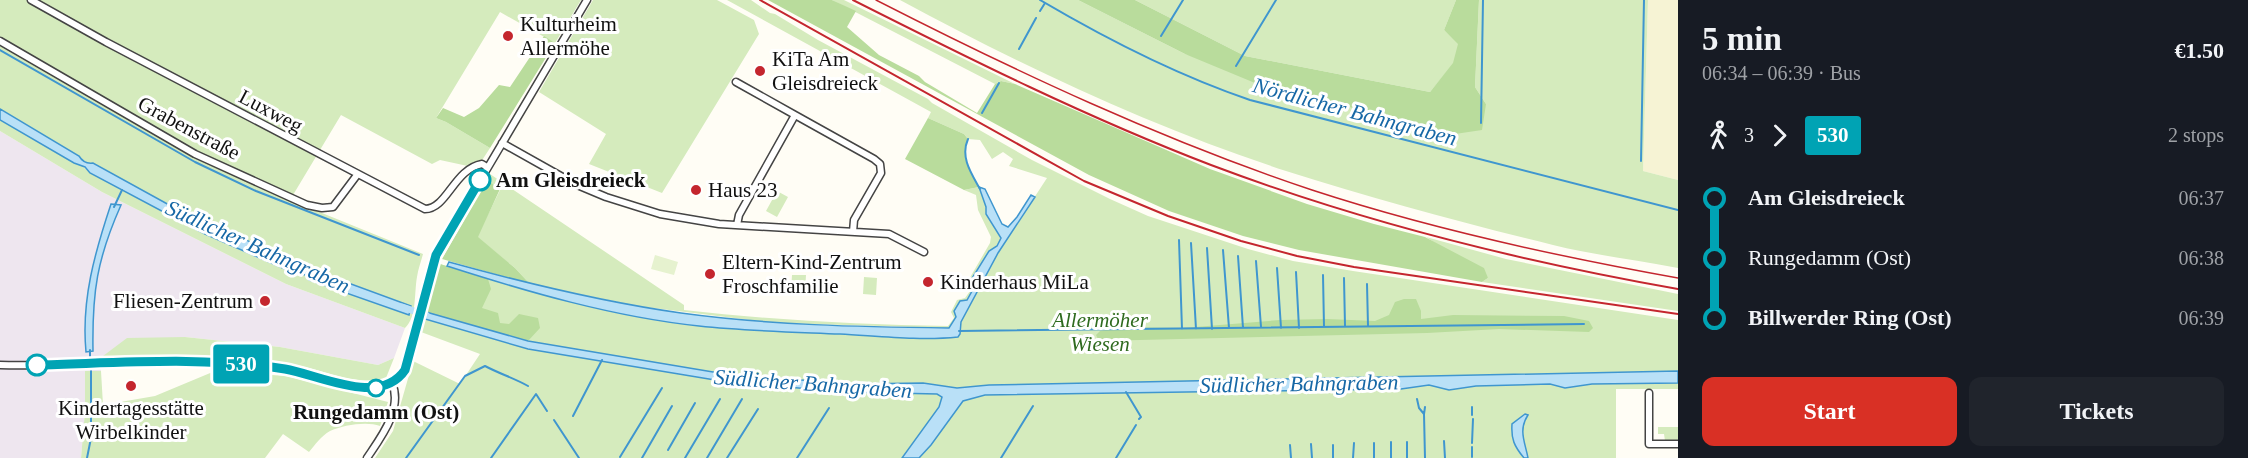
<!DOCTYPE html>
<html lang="en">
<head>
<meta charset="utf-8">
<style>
	:root { --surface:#171b24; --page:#20242c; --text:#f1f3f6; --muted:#9ea1a6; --accent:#d93025 }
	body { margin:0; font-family:"Times New Roman",serif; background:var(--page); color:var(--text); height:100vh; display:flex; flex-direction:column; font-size:22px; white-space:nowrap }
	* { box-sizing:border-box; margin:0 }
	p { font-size:20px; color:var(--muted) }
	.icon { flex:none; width:33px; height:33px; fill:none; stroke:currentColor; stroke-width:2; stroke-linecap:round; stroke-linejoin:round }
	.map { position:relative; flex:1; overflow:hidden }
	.side { display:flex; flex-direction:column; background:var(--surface); width:570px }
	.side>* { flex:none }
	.badge { padding:0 12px; border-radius:4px; font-size:21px; line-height:39px }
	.map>.badge { position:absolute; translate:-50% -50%; box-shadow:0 0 0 3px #fff }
	.legs { display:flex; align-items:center; gap:9px; height:66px; padding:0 24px; font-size:20px }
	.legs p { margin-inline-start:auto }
	.head { display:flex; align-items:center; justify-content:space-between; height:102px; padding:0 24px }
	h1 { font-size:33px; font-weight:700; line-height:45px }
	.primary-button { display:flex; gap:12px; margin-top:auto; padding:12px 24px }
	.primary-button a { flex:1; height:69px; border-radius:12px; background:var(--accent); color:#fff; font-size:24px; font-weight:700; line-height:69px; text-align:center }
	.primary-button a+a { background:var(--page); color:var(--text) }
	ul { padding:0 24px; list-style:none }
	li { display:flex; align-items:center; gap:21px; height:60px; font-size:22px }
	li i { display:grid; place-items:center; width:9px; height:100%; margin:0 8px; background:currentColor }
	li i::after { content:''; width:15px; height:15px; margin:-8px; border:4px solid; border-radius:50%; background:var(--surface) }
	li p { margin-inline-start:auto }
	li:first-child i { background:linear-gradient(#0000 50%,currentColor 0) }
	li:last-child i { background:linear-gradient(currentColor 50%,#0000 0) }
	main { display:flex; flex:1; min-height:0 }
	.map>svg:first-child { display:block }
	.industrial { fill:#eee6ef }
	.farmland { fill:#f6f3d4 }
	.green { fill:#d5ebbd }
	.forest { fill:#b9dc9c }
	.pitch { fill:#e6f2cf }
	.water { fill:#b9e0f7; stroke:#3f96cf; stroke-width:1.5 }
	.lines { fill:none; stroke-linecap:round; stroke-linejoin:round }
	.stream { stroke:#3f96cf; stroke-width:2 }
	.canal { stroke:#b9e0f7; stroke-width:7 }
	.minor-casing { stroke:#444; stroke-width:9 }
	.minor { stroke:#fff; stroke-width:6 }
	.tram { stroke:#c4262e; stroke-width:1.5 }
	.rail { stroke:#c4262e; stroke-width:2 }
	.line-1-casing { stroke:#fff; stroke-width:14 }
	.line-1 { stroke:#00a3b4; stroke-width:9 }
	.poi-dot { fill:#c4262e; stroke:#fff; stroke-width:2 }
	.stop-1-dot { fill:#fff; stroke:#00a3b4; stroke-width:3 }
	.labels { text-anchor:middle; stroke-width:6; stroke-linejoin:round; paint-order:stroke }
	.poi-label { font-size:21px; fill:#111; stroke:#fff; text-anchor:start }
	.street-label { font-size:21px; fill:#111; stroke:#fff }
	.stop-label { font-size:21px; font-weight:bold; fill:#111; stroke:#fff; text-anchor:start }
	.park-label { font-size:21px; font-style:italic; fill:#2f6b1f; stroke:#fff }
	.water-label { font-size:22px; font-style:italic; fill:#1768a6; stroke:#fff }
</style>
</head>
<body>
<main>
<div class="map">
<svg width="1678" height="458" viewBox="0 0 1678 458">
	<rect width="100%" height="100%" fill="#fffdf5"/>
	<path class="industrial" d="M0,131L102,192L286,284L405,328L394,358L378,365L280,347L185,337L99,359L101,371L85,372V411L81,458H0Z"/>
	<path class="farmland" d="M1648,0H1678V180L1643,171Z"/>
	<path class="green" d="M0,0H581L555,43L500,12L436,118L446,122L490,148L477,168L440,160L432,164L341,115L290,200L423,254C421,262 418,269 417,277C414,293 417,317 405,328L286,284L102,192L0,131V120L74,163L80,164L90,173L205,234L258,258L306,275L310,280L307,271L297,263L171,206L93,163L88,164L79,156L0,109Z
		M593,0H717L754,20L759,34L662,193L589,164L606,134L539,92Z
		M727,0H751L770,13L775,14L818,40L928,99L932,103L1032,160L1110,199L1148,216L1248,249L1293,261L1353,271L1678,320V376H1418V385H1429L1449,390L1476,386L1550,384L1565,388L1592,384L1678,383V389H1616V458H1528L1522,435L1523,422L1512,424L1519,452L1524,458H375L393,431L413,361L460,384L480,354L421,332L440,264L488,279L638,316L698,325L867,335L958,337L961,322L998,253L1047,178L1009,166L1013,159L1003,152L992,159L980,140L968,139L964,134L928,118L931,112Z
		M832,0H844L1015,84L1001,81L995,84Z
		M900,0H1078L1185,54L1486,104L1475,87L1479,0H1648L1643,171L1678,180V268C1636,260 1594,255 1553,245C1463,223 1374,199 1286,171C1154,128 1022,66 900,0Z
		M1135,0H1456L1444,30L1459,44L1454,63L1430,92L1245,56Z
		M490,174L684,305V310C772,320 860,325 948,326L954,318L951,312L957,300L965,298L970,291L968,281L990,243L991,237L978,210L976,195L964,190L979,187L986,207V214L1001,238L997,246L989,251L971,280L972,291L967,300L960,301L954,311L956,317L949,328L775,323L637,306L530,284L515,268L477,237L500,190L487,180Z
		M777,191L788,197L777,217L766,211Z
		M1426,237L1506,259L1678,294V311L1482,282L1488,278Z
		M792,275H806L805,292L791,291Z
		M864,277L877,278L876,295L863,294Z
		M185,337L280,347L378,365L394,358L386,378C354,388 320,367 288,364C225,357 162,358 99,359L127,338Z
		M85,371H101L103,405L155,396L215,371L286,376L388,402L380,426C367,421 343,425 330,431C321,436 315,445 309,452L283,434L265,458H81L85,411Z
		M1658,427H1678V441H1665L1664,434H1658Z"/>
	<path class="forest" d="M768,0H832L856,11L847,27L879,55L919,76L925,82L977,113L995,84L1001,81L1015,84L1210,169L1307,204L1374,224L1425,237L1484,268L1488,278L1482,282L1299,250L1243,236L1169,211L1089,175Z
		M1078,0H1135L1245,56L1430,92L1453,63L1458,44L1444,30L1456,0H1479L1475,87L1486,104L1482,130L1455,134L1255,83L1185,54Z
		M544,36L555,43L490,148L446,122L436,118L443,108L464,117L479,108L499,85L510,87Z
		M928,118L964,134L968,139C960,158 971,170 979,187L964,190L905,159Z
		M487,180L500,189L478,237L515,268L530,284L442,259Z
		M440,264L488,279L491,289L482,308L498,313L500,323L509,324L519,314L538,318L540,328L528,341L426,312Z
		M1404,299H1416L1421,311V319L1453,315L1564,316L1589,321L1593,328L1589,332L1499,329L1427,333L1099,341L1096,335L1100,331L1121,327L1183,328L1280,320L1327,319L1375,321L1389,315L1395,302Z"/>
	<path class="pitch" d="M655,255L678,262L674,275L651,269Z"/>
	<path class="water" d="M0,109L79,156C82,161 86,164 93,163L171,206L297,263L306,271L313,270L411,306L409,315L309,280L306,275L294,273L205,234L90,173L85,167L74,163L0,120Z
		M979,187L985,189L1002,224L1008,227L1017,217L1031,195L1035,197L998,253L961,322L960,334L958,337C920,341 878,336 840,334C793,332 746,331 699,326C614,317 528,292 447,266L449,262C525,283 602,302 681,313C769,325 859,327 949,328L956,317L954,311L960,301L967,300L972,291L971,280L989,251L997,246L1001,238L986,214V207Z
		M111,204L121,205C97,259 92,292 93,351L86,352C81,300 95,252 111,204Z
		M426,312L528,341L725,374L853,384L923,383L957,388L989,385L1678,371V383L1592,384L1565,388L1550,384L1476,386L1449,390L1429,385L1401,389L985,395L963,401L931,445L919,458H902L939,407L942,397L937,394L847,392L727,382L528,349L425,319Z
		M1525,414L1528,415C1518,430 1525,442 1528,458H1524C1514,446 1511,439 1512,424Z"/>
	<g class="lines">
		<path class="stream" d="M1040,0C1108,40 1176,75 1250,100L1678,210
			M1040,11L1045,3
			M1161,36L1183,0
			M1019,49L1036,18
			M0,50L195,162L256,191L419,255
			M1236,66L1276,0
			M982,113L999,83
			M1481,123L1483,0
			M968,139C960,157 971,173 980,189
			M1641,161L1644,0
			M114,207L122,190
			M1179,240L1182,329
			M1191,243L1196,329
			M1207,248L1212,329
			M1223,250L1229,328
			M1238,256L1243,328
			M1256,261L1261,327
			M1277,268L1281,328
			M1296,272L1299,328
			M1323,275L1324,327
			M1344,278L1345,326
			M1367,284L1368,326
			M959,331L1584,324
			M90,350V356
			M1126,392L1141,417L1139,419
			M1417,399L1419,408L1424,414L1425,458
			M1472,407V415
			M1424,414L1425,407
			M573,416L602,360
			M554,420L579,458
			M1444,441L1445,458
			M1472,443L1473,419
			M1311,444L1312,458
			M1290,445L1291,458
			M668,450L695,403
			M620,457L662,388
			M1472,457V447
			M87,458L91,438V371
			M406,458L465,376L485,366C500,374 514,378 528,386
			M491,458L536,394L547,411
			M642,458L672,406
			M685,458L720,399
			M707,458L742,399
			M727,458L758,409
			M797,458L829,408
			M1001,458L1033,406
			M1116,458L1136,425
			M1333,458V445
			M1353,458L1354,443
			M1374,458V443
			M1391,458V442
			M1407,458V442"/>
		<path class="canal" d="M402,307L426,315"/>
		<g class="minor-casing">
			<path id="minor" d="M31,0L106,42L425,209C447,209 454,169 482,164L487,167
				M0,41L195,154L307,205L322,208L333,207L357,175
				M736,82L795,115L739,215L737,225
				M795,115L874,159L880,164L881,173L854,220L853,232
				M502,143L575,184L606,197L660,214L719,224L889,234L924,252
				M0,365C94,367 190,355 284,369C317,374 385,409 406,368L436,255L587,0
				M1649,393V444H1678
				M367,458C381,437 403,409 392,383"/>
		</g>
		<use href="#minor" class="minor"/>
		<path class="tram" d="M876,0C1017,72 1162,140 1312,190C1431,229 1555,256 1678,278"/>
		<path class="rail" d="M760,0L1084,181L1168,216L1241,241L1297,256L1354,267L1678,314
			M853,0C970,59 1088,118 1211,165C1362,222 1519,261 1678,289"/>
	</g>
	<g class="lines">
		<g class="line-1-casing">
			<path id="line-1" d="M37,365C119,363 204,356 285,369C320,375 380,407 405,370L436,255L480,180"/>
		</g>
		<use href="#line-1" class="line-1"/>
	</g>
	<g class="poi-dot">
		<circle cx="508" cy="36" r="6"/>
		<circle cx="760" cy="71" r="6"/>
		<circle cx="696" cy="190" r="6"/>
		<circle cx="710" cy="274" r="6"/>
		<circle cx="928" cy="282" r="6"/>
		<circle cx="265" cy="301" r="6"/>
		<circle cx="131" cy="386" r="6"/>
	</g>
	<g class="stop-1-dot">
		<circle cx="480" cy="180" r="10"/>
		<circle cx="37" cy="365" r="10"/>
		<circle cx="376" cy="388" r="8"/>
	</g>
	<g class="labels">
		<g class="poi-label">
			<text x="520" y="31">Kulturheim<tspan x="520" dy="24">Allermöhe</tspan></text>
			<text x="772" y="66">KiTa Am<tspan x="772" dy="24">Gleisdreieck</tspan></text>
			<text x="708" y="197">Haus 23</text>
			<text x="722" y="269">Eltern-Kind-Zentrum<tspan x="722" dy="24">Froschfamilie</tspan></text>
			<text x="940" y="289">Kinderhaus MiLa</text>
			<text x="253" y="308" text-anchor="end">Fliesen-Zentrum</text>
			<text x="131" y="415" text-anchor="middle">Kindertagesstätte<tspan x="131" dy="24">Wirbelkinder</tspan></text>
		</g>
		<g class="street-label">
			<text transform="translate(271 111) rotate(28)" y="7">Luxweg</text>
			<text transform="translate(189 128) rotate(28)" y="7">Grabenstraße</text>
		</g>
		<g class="stop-label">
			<text x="496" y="187">Am Gleisdreieck</text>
			<text x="376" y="419" text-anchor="middle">Rungedamm (Ost)</text>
		</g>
		<g class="park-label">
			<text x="1100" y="327">Allermöher<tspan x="1100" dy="24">Wiesen</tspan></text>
		</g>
		<g class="water-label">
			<text transform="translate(1355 111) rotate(15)" y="8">Nördlicher Bahngraben</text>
			<text transform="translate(258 246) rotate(24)" y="8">Südlicher Bahngraben</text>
			<text transform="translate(813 383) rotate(4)" y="8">Südlicher Bahngraben</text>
			<text transform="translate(1299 383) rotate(-1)" y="8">Südlicher Bahngraben</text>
		</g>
	</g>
</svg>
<b class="badge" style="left:241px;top:364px;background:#00a3b4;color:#fff">530</b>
</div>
<section class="side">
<div class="head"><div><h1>5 min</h1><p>06:34 – 06:39 · Bus</p></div><b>€1.50</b></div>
<div class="legs"><svg class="icon" aria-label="walk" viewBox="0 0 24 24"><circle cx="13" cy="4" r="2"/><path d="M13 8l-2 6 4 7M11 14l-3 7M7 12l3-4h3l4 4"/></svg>3<svg class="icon" aria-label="forward" viewBox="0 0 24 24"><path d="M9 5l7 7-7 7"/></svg><b class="badge" style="background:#00a3b4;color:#fff">530</b><p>2 stops</p></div>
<ul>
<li><i style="color:#00a3b4"></i><b>Am Gleisdreieck</b><p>06:37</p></li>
<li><i style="color:#00a3b4"></i><span>Rungedamm (Ost)</span><p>06:38</p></li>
<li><i style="color:#00a3b4"></i><b>Billwerder Ring (Ost)</b><p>06:39</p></li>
</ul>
<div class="primary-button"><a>Start</a><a>Tickets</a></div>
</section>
</main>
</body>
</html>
